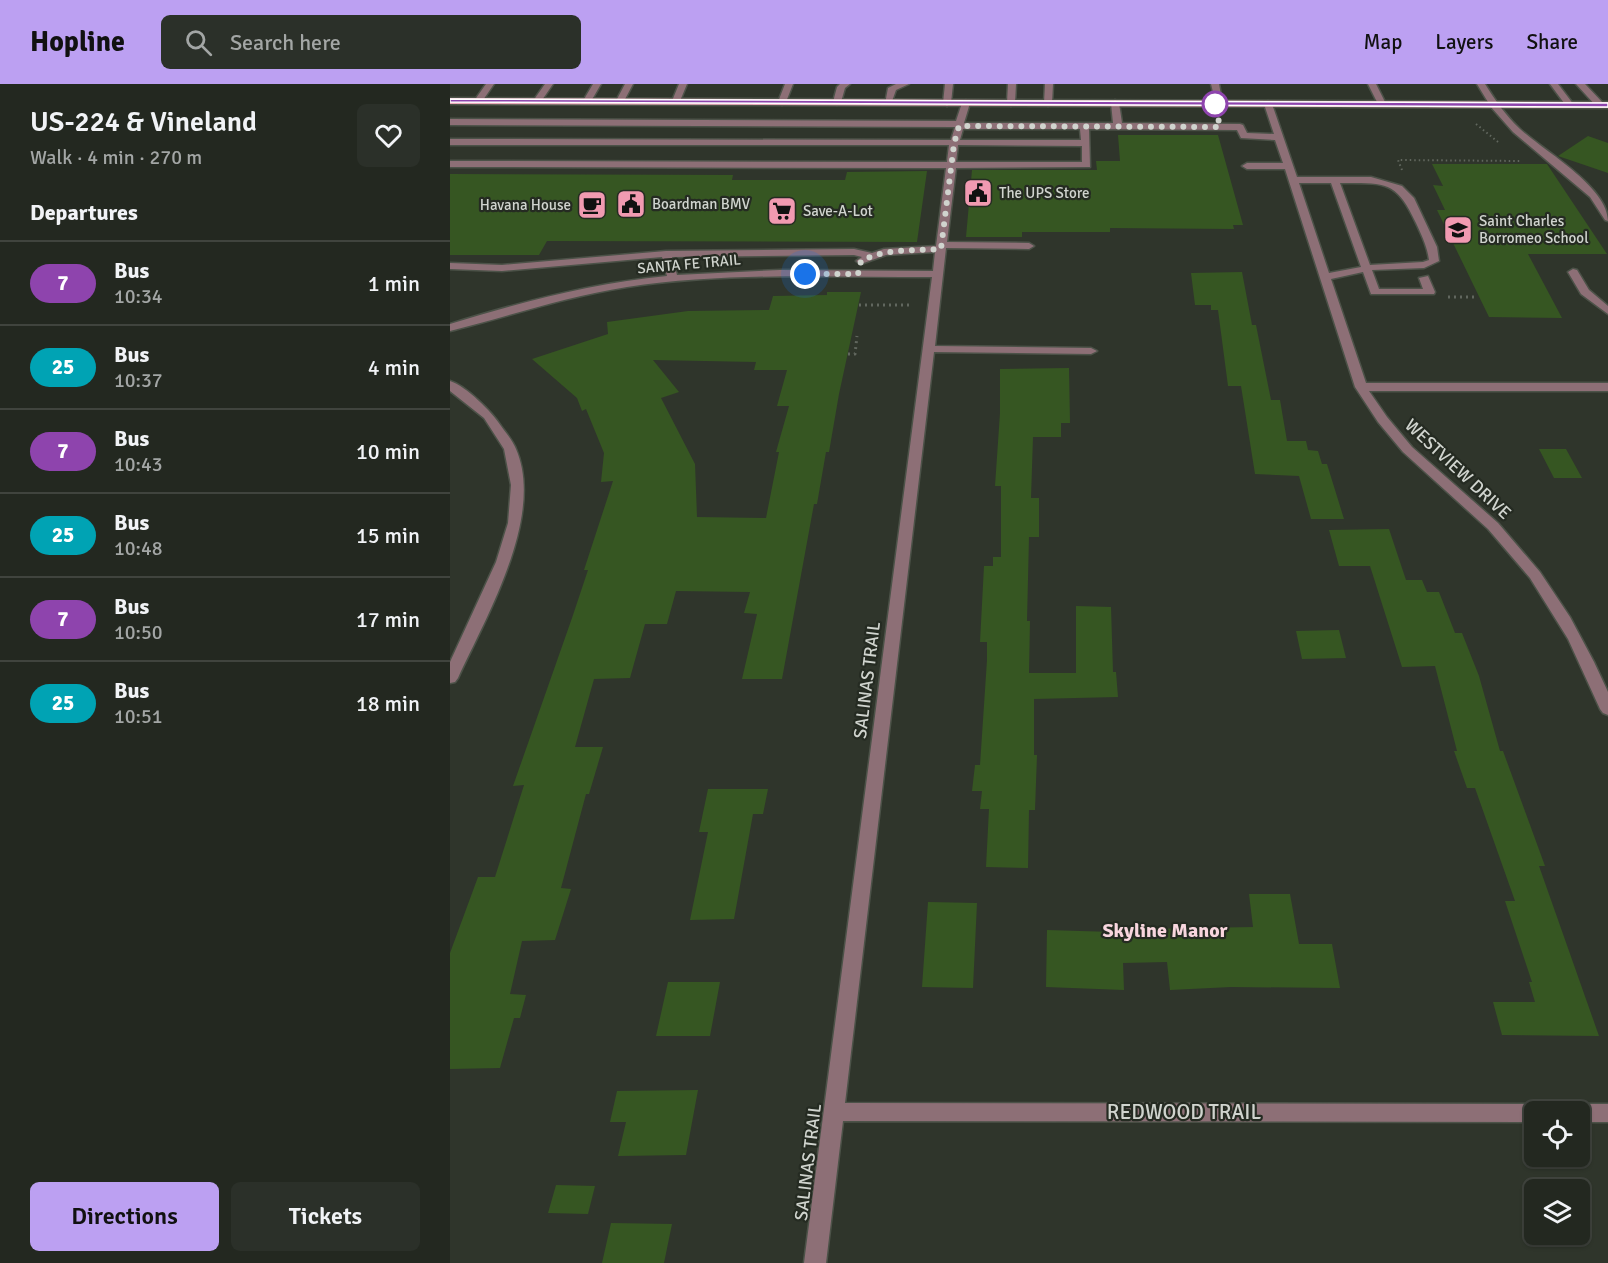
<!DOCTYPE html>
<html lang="en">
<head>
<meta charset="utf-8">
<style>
	:root { --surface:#232820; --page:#2b3029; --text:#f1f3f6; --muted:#a3a6a5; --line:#40443e; --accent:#bca0f2 }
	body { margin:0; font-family:Signika,sans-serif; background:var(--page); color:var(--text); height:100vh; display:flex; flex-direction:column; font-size:22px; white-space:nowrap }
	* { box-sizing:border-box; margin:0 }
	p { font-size:20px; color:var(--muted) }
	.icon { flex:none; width:33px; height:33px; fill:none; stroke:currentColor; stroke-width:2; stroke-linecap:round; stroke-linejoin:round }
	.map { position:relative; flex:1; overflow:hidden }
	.side { display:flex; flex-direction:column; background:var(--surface); width:450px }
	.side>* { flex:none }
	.badge { padding:0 12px; border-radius:20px; font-size:21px; line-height:39px }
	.fabs { position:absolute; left:1074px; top:1017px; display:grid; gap:12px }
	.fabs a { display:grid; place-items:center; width:66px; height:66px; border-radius:9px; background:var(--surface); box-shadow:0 2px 4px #0004,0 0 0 2px var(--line); font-size:30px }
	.you { position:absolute; width:30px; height:30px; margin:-15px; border:4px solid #fff; border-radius:50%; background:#1a73e8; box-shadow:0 0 0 9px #1a73e833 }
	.map>.badge { position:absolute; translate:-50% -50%; box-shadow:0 0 0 3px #fff }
	h2 { padding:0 30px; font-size:22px; line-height:54px }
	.round { display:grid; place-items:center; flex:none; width:63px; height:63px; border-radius:9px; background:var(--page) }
	.headline { display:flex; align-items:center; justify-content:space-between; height:102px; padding:0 30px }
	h1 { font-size:28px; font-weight:600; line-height:45px }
	.primary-button { display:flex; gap:12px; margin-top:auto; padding:12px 30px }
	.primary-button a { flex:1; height:69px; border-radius:9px; background:var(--accent); color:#111; font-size:24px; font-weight:600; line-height:69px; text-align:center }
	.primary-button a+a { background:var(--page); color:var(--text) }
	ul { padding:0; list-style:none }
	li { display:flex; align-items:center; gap:18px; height:84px; padding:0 30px; border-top:2px solid var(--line) }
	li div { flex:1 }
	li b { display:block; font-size:22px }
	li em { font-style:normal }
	li .badge { min-width:66px; font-weight:700; text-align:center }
	header { display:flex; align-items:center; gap:36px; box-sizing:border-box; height:84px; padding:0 30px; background:var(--accent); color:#111 }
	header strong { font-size:28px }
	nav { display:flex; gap:33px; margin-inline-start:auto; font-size:21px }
	.search { width:420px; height:54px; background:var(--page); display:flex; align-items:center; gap:15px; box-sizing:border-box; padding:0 21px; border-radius:9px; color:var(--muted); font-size:22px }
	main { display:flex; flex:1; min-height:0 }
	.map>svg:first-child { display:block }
	.building { fill:#365622; fill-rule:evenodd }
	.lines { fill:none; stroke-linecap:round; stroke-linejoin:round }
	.minor-casing { stroke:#4c5248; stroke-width:3 }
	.major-casing { stroke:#4c5248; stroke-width:3 }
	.path-far1 { stroke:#61675e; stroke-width:2; stroke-dasharray:1.5 3; stroke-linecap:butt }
	.path { stroke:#61675e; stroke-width:3; stroke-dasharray:2 4; stroke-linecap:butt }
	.minor { fill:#8d6f76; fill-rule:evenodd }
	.major { fill:#e8aaba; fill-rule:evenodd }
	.line { fill:#8e44ad; stroke:#fff; stroke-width:1.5 }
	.walk { stroke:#d0d4ce; stroke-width:6; stroke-dasharray:0 10.8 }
	.stop-dot { fill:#fff; stroke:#8e44ad; stroke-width:3 }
	.labels { text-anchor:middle; stroke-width:4.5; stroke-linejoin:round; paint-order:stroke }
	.far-poi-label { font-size:15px; fill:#d0d4ce; stroke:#252b22; text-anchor:start }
	.far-street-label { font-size:15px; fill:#d0d4ce; stroke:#252b22 }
	.street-label { font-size:18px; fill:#d0d4ce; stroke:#252b22 }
	.neighbourhood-label { font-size:20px; font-weight:bold; fill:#f8d6de; stroke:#252b22 }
	.near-street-label { font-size:21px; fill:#d0d4ce; stroke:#252b22 }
</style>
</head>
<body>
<header>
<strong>Hopline</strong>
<div class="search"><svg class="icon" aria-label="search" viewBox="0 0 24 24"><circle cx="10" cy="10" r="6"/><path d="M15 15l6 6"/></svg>Search here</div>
<nav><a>Map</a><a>Layers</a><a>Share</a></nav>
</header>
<main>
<section class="side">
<div class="headline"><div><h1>US-224 &amp; Vineland</h1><p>Walk · 4 min · 270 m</p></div><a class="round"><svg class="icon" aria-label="heart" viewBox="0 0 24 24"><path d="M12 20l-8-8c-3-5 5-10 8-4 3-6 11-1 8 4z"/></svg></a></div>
<h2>Departures</h2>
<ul>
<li><span class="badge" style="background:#8e44ad;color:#fff">7</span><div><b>Bus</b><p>10:34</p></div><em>1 min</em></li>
<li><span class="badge" style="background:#00a3b4;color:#fff">25</span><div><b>Bus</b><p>10:37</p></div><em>4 min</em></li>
<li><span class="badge" style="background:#8e44ad;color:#fff">7</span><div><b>Bus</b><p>10:43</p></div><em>10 min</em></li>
<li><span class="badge" style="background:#00a3b4;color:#fff">25</span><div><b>Bus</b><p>10:48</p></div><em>15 min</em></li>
<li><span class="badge" style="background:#8e44ad;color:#fff">7</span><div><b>Bus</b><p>10:50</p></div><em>17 min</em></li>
<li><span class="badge" style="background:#00a3b4;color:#fff">25</span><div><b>Bus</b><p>10:51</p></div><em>18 min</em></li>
</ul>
<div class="primary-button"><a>Directions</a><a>Tickets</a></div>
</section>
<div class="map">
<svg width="1158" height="1179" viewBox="0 0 1158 1179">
	<rect width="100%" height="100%" fill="#2f352b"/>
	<path class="building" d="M668,51H768L793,141H783L784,145L660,144V148H572V153H516L522,86H647L646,77H670Z
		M1138,52L1158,59V89L1108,72Z
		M982,80H1097L1157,170H1078L1112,234L1039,233L987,126H995L983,101L993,102Z
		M477,87L467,158L97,157L89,171H0V90L283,91L282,96H395L397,88Z
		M792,188L802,241H806L821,316H830L837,357H856L858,366L868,367L872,380H877L894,435H861L849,392L805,390L791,302H778L768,226H761V221H745L741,189Z
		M377,208H411L389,310L379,368H376L367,420H364L332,595H292L307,530L294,529L300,508L226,507L217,540H195L180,594L144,595L125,663H153L139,710H136L111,804L121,805L105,856L72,857L60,910L76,911L70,934H64L50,984L0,985V869L28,793H45L74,701L63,702L122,534L138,486H134L163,397L151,398L154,369L136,325L132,327L127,314L82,275L158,250L157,238L238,227L319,226L323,212L377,211ZM203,276L306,278L304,286H337L327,322H339L326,368H329L316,434L247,433L245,380L211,314L229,308Z
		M619,284L620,339H611V353H583L581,414H589V453H579L577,537H580L579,589H626V522L661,523L663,588H666L668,613L584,615V671H587L585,726H579L578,784L536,783L539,725H530L532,707H522L525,681H530L537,576V558H530L534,482H543V473H551V402H545L550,329V285Z
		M1089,365H1116L1132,394H1104Z
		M939,445L956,496H972L977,508H989L1005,549H1012L1029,592L1050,667H1053L1095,782H1089L1149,952L1052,951L1043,918H1085L1079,898H1082L1055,817H1065L1025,704H1017L1004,667H1007L985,582L952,583L920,482H889L879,446Z
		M889,546L896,574L852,575L846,547Z
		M258,705H318L313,730H303L284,835L240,836L258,748H249Z
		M799,810H840L849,860H882L890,904L781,903L720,906L717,878L673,879L674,906L596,903L597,846L697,849V845L803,843Z
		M478,818L527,819L523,904L472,903Z
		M218,898H270L260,952H206Z
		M248,1006L236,1071L168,1072L176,1038H160L167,1007Z
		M106,1101L145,1102L138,1130L98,1129Z
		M161,1139L222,1140L214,1179H152Z"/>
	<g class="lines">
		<g class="minor-casing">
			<path id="minor" d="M36,0H44L31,19H25L24,17Z
				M95,0H103L90,19H84L83,17Z
				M143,0H151L140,19H134L133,17Z
				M175,0H183L173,19H167L166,17Z
				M229,0H237L230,17L226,20L222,17Z
				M335,0H343L336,18L332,21L328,18Z
				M390,0H400L395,4L391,18L387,21L383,18L387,3Z
				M446,0H459L446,6L441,20H435L438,4Z
				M495,0H503L501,19L497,22L493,19Z
				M558,0H566L565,19L561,22L557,19Z
				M595,0H603L602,19L598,22L594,19Z
				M761,0H769L773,22L766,20Z
				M918,0H926L936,20L935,22H929Z
				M1027,0H1035C1045,16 1056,32 1070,45C1094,67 1158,103 1158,137L1155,136L1140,113L1063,48L1041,23Z
				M1100,0H1108L1124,21L1123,23H1117Z
				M1126,0H1135L1153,19V23H1147Z
				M516,16L520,19L514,39H663L661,19L665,16L669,19L672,39L790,40L793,41L797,49L824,50L814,20L818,17L822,20L847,93H921L952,102L964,114L987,163L989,177L974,184L922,186L929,205H973L969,194L978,192L985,208L984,210H921L913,188L881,195L916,299H1158V307H919L937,333L962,363L1048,439L1090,488L1120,533L1144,578L1158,608V631L1153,629L1150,625L1118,555L1080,494L1038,445L953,368L928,338L905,303L835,85H797L792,82L797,79H833L825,56L791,54L787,46L639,45L640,83L506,84L497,158L579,159L584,162L579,165L496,164L485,262L641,264L647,267L641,270L484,268L395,1019L1084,1020L1091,1022L1093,1028H1084V1038L393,1037L376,1179H354L482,193C380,193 278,188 177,203C114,213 60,232 0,247V240C71,218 143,199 217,192L212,173L52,187L0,185V179L52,181L216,167L404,165L422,169L434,165L486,162L496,84L0,83V77L497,78L499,61H0V55L501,56L505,43L0,41V35L506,37L512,19ZM513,45H630L631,56H510ZM508,61L632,62V78H506ZM849,99H881L911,183L879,189ZM890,99C935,99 946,96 966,139C972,152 977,162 979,176L973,178L920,181ZM485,168L483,187L330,186L227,191L222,173L404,171L412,173L406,177L411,180L436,171Z
				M1123,185L1127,186L1139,206L1158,222V230L1131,210L1118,188Z
				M0,297C16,302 42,328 51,342C56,349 63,357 66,365C95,432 36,533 8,594L5,598L0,599V578L46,478L58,439L61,401L54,365L34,334L0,307Z
				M1130,1020H1158V1038H1130V1028H1121L1123,1022Z"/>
		</g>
		<g class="major-casing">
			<path id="major" d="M0,14L1158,18V24L0,20Z"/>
		</g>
		<path class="path-far1" d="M1026,40L1048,58
			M952,86L948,76L1071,77"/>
		<path class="path" d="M998,213H1025
			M409,221H460
			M398,270H405L407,252"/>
		<use href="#minor" class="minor"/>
		<use href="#major" class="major"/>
	</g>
	<path class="line" d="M0,15L1158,19V23L0,18Z"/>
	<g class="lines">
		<path class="walk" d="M355,190H408L411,177C435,164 464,167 491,165L504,60L509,42L770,43L765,20"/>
	</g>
	<defs>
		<g id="civic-square" transform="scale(1.5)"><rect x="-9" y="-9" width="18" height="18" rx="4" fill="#f19ab1" stroke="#252b22"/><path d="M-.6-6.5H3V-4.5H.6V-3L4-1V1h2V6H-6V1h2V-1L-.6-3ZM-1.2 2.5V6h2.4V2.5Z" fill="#111"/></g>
		<g id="cafe-square" transform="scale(1.5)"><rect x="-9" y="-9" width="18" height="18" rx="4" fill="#f19ab1" stroke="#252b22"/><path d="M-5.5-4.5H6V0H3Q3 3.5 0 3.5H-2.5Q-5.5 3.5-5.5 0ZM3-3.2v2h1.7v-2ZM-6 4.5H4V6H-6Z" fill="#111"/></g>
		<g id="supermarket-square" transform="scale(1.5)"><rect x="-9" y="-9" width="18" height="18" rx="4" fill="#f19ab1" stroke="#252b22"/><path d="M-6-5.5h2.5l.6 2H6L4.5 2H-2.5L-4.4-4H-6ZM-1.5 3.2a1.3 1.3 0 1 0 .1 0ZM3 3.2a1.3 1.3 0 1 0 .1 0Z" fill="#111"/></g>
		<g id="school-square" transform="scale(1.5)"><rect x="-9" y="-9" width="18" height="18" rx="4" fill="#f19ab1" stroke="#252b22"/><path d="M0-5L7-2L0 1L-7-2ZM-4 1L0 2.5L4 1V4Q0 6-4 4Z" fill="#111"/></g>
	</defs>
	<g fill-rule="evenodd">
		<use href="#civic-square" x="528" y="109"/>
		<use href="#civic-square" x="181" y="120"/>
		<use href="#cafe-square" x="142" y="121"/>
		<use href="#supermarket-square" x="332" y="127"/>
		<use href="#school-square" x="1008" y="146"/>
	</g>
	<circle class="stop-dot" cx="765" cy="20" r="12"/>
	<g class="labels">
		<g class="far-poi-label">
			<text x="549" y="114">The UPS Store</text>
			<text x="202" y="125">Boardman BMV</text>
			<text x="121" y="126" text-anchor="end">Havana House</text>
			<text x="353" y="132">Save-A-Lot</text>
			<text x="1029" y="142">Saint Charles<tspan x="1029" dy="17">Borromeo School</tspan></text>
		</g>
		<g class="far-street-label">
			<text transform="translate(239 180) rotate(-5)" y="5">SANTA FE TRAIL</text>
		</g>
		<g class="street-label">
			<text transform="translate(1008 385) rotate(43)" y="6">WESTVIEW DRIVE</text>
			<text transform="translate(417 596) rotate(-83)" y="6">SALINAS TRAIL</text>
			<text transform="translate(358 1078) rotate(-83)" y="6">SALINAS TRAIL</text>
		</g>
		<g class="neighbourhood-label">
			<text x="715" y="853">Skyline Manor</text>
		</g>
		<g class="near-street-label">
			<text x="734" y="1035">REDWOOD TRAIL</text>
		</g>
	</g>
</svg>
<div class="fabs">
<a><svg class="icon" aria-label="locate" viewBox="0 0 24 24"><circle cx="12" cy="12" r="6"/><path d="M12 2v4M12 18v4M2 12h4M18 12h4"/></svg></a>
<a><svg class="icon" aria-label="layers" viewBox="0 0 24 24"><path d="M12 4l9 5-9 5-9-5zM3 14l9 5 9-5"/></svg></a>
</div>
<div class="you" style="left:355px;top:190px"></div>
</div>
</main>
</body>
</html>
